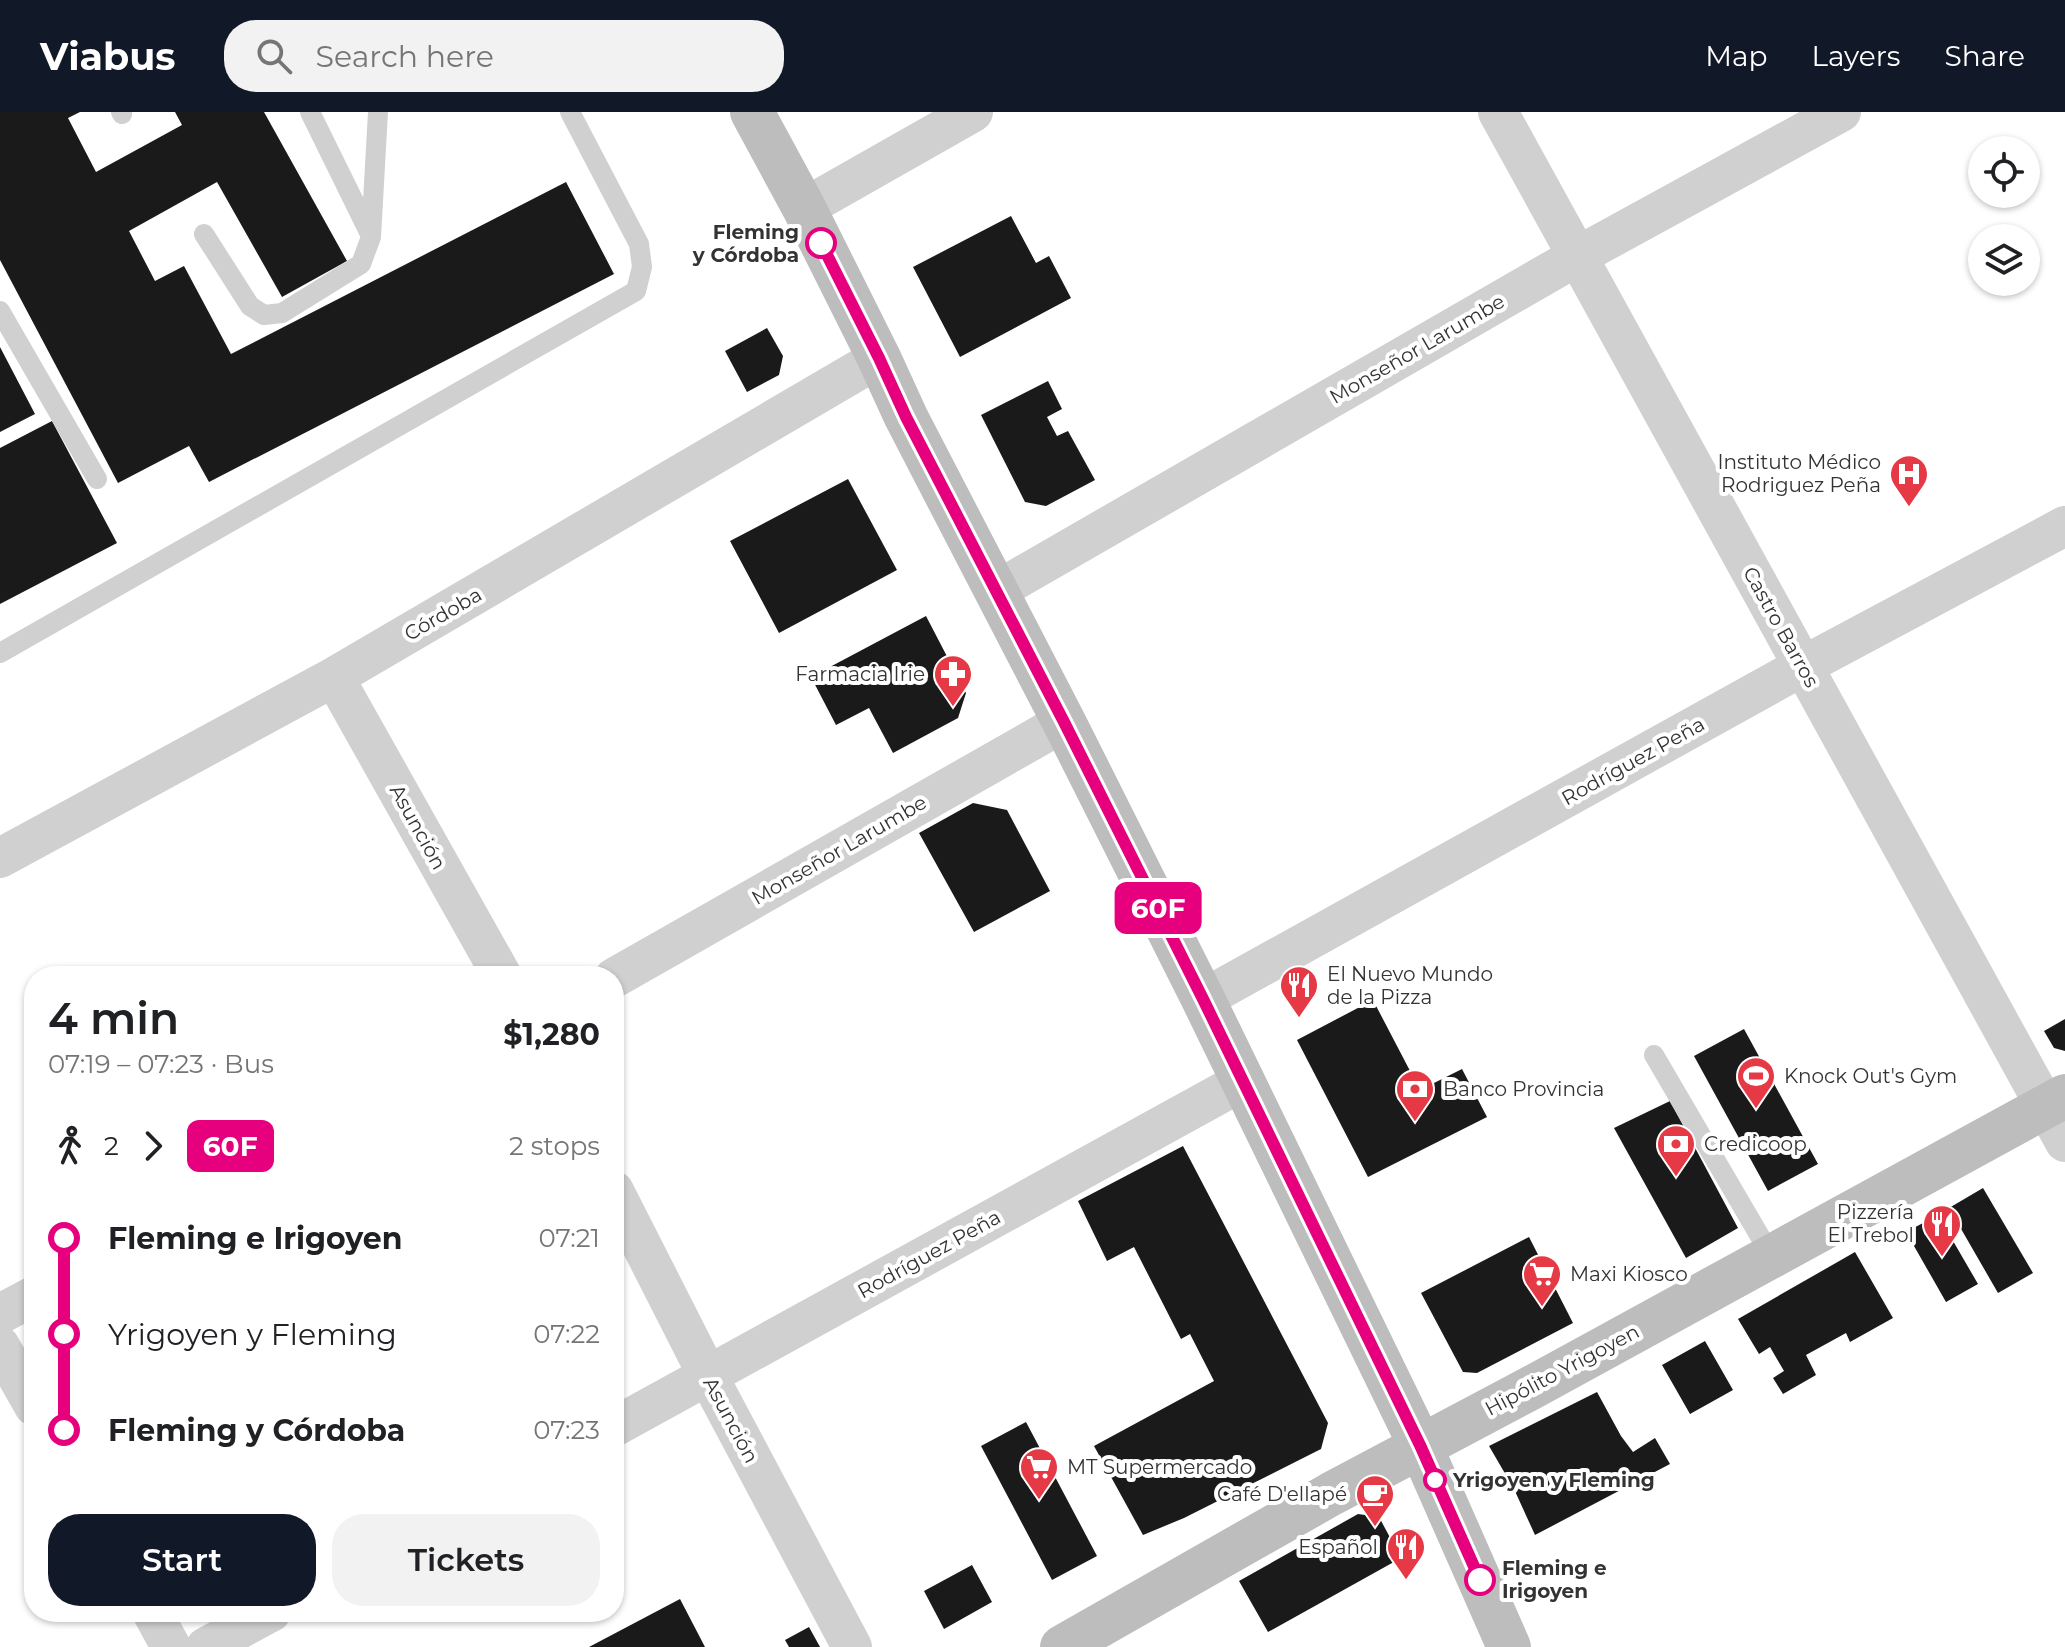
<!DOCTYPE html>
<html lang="en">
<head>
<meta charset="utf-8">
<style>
	:root { --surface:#fff; --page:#f2f2f2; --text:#202124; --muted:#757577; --accent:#111827 }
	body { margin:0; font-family:Montserrat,sans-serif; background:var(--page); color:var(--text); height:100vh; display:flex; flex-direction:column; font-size:30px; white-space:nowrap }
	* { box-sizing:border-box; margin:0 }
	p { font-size:26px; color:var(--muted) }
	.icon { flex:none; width:44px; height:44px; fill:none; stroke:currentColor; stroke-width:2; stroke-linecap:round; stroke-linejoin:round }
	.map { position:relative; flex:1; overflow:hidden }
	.details { position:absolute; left:24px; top:854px; width:600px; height:656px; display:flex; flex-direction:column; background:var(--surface); border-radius:32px; box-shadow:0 2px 6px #0004 }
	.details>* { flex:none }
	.badge { padding:0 16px; border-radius:12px; font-size:28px; line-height:52px }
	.buttons { position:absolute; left:1968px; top:24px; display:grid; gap:16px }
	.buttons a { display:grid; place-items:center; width:72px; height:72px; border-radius:50%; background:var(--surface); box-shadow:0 2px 6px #0004; font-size:40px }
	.map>.badge { position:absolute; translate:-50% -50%; box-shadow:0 0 0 4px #fff }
	.legs { display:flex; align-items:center; gap:12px; height:88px; padding:0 24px; font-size:26px }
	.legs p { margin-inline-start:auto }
	.head { display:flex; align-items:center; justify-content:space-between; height:136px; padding:0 24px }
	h1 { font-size:44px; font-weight:600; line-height:60px }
	.primary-button { display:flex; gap:16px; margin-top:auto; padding:16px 24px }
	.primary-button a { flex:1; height:92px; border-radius:32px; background:var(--accent); color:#fff; font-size:32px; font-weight:600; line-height:92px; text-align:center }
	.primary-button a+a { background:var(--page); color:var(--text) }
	ul { padding:0 24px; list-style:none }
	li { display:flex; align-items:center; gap:28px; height:96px; font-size:30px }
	li i { display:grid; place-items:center; width:12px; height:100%; margin:0 10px; background:currentColor }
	li i::after { content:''; width:20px; height:20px; margin:-10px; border:6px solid; border-radius:50%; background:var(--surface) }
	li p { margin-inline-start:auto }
	li:first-child i { background:linear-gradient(#0000 50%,currentColor 0) }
	li:last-child i { background:linear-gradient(currentColor 50%,#0000 0) }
	header { display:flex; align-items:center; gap:48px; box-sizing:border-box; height:112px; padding:0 40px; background:var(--accent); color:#fff }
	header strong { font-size:38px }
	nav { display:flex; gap:44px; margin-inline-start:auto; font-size:28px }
	.search { width:560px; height:72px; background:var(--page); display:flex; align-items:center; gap:20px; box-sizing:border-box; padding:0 28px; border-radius:32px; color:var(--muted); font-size:30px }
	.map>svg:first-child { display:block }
	.building { fill:#1a1a1a }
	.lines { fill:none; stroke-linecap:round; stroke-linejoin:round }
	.lane { stroke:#d0d0d0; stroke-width:20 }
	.street { stroke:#d0d0d0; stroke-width:40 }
	.secondary { stroke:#bdbdbd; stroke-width:44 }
	.line-1-casing { stroke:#fff; stroke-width:18 }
	.line-1 { stroke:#e6007e; stroke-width:12 }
	.stop-1-dot { fill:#fff; stroke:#e6007e; stroke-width:4 }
	.labels { text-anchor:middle; stroke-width:8; stroke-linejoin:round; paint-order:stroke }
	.stop-label { font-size:20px; font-weight:bold; fill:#333; stroke:#fff; text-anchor:start }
	.street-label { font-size:20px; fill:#333; stroke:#fff }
	.poi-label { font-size:20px; fill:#333; stroke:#fff; text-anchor:start }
</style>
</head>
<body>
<header>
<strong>Viabus</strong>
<div class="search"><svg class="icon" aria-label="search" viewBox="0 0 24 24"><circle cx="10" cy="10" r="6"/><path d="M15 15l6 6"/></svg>Search here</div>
<nav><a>Map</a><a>Layers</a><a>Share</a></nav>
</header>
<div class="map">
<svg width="2065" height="1535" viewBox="0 0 2065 1535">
	<rect width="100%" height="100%" fill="#fff"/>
	<path class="building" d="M0,0H80L68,6L96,60L182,13L175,0H264L347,149L282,185L217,70L129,119L155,169L184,154L231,242L566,70L614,162L209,370L189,334L118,371L0,148Z
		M1011,104L1036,151L1049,144L1071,186L960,245L913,155Z
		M767,216L783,244L779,263L747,280L725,239Z
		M0,235L35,302L0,320Z
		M1048,269L1062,297L1047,305L1057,324L1068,319L1095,368L1046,394L1025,390L981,303Z
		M52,309L117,431L0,492V336Z
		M848,367L897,458L779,521L730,429Z
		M926,504L966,581L958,606L893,641L869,596L836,613L811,565Z
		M973,691L1007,698L1050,779L974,820L919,721Z
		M1373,888L1420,978L1462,957L1487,1005L1368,1065L1297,928Z
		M2065,907V939L2054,936L2044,919Z
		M1744,917L1818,1052L1768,1079L1694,944Z
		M1670,989L1738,1116L1686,1146L1614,1016Z
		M1183,1034L1328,1311L1321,1337L1184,1406L1143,1423L1094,1334L1214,1269L1190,1222L1181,1227L1134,1135L1107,1149L1078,1089Z
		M1983,1076L2033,1161L1998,1181L1949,1096Z
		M1938,1103L1978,1172L1946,1190L1906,1120Z
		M1529,1125L1573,1211L1477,1261L1463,1260L1421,1181Z
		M1855,1140L1893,1206L1850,1230L1846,1221L1806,1243L1816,1263L1783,1282L1773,1266L1784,1259L1770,1235L1759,1242L1738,1207Z
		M1705,1229L1733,1278L1690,1302L1662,1253Z
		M1597,1280L1621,1324L1633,1340L1655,1326L1670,1352L1535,1423L1514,1377L1489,1334Z
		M1026,1310L1097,1444L1052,1468L981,1334Z
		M1358,1402L1379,1405L1401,1446L1268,1520L1239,1469Z
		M972,1453L992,1490L944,1517L924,1479Z
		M680,1487L705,1535H589Z
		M809,1515L820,1535H789L785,1528Z"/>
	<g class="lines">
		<path class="lane" d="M121,0L122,2
			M310,0L370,122
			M204,122L250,194L264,203L282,201L361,152L371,125L378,0
			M0,199L97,367
			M0,541L636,179L642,155L639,132L570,0
			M1654,943L1772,1145"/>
		<path class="street" d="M1498,0L2065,1030
			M804,96L973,0
			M996,479L1576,145L1841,0
			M334,565L502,864
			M0,746L334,565L879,246
			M614,866L1064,610
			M1203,887L1803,554L2065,414
			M614,1079L708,1264L852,1535
			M0,1202L34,1184
			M0,1234L34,1294
			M614,1315L1243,969
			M152,1500L171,1535
			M206,1535L271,1500"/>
		<path class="secondary" d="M752,0L804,96L879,246L906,305L1064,610L1203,887L1420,1333L1509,1535
			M1062,1535L1331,1382L1529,1277L2065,984"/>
	</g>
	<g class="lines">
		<g class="line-1-casing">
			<path id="line-1" d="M821,131L879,246L906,305L1064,610L1203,887L1420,1333L1480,1468"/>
		</g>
		<use href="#line-1" class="line-1"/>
	</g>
	<defs>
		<g id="hospital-pin" transform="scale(2)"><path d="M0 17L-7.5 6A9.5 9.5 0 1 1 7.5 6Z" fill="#e63946" stroke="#fff"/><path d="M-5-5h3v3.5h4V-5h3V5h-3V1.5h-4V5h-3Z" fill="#fff"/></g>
		<g id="pharmacy-pin" transform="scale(2)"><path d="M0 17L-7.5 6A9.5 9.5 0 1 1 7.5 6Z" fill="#e63946" stroke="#fff"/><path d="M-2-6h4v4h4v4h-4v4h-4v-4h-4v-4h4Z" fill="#fff"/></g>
		<g id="restaurant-pin" transform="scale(2)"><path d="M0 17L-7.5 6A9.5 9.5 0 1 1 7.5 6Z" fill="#e63946" stroke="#fff"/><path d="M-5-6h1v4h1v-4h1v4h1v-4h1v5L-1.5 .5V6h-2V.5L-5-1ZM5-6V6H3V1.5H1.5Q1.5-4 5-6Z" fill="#fff"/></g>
		<g id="stadium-pin" transform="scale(2)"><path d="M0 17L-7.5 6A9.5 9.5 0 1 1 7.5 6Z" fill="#e63946" stroke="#fff"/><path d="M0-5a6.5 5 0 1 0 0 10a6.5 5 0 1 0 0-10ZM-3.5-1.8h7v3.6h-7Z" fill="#fff"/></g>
		<g id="bank-pin" transform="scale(2)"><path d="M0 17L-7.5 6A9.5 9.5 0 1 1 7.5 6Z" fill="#e63946" stroke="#fff"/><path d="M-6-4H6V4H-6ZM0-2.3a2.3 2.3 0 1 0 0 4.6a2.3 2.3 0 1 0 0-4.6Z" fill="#fff"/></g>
		<g id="supermarket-pin" transform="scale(2)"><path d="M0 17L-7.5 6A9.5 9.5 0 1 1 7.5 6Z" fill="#e63946" stroke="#fff"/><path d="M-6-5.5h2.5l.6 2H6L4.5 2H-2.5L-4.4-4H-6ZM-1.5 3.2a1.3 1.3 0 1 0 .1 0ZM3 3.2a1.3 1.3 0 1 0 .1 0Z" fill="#fff"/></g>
		<g id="cafe-pin" transform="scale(2)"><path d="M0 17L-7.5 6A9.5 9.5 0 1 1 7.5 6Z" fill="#e63946" stroke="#fff"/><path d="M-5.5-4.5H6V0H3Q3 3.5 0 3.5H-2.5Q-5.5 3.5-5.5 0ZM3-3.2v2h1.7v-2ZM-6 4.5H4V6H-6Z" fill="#fff"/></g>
	</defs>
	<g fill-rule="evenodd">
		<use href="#hospital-pin" x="1909" y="362"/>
		<use href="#pharmacy-pin" x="953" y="562"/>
		<use href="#restaurant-pin" x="1299" y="873"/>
		<use href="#stadium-pin" x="1756" y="964"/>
		<use href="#bank-pin" x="1415" y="977"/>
		<use href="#bank-pin" x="1676" y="1032"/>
		<use href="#restaurant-pin" x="1942" y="1112"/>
		<use href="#supermarket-pin" x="1542" y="1162"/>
		<use href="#supermarket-pin" x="1039" y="1355"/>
		<use href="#cafe-pin" x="1375" y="1382"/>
		<use href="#restaurant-pin" x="1406" y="1435"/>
	</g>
	<g class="stop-1-dot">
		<circle cx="821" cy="131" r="14"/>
		<circle cx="1435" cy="1368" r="10"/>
		<circle cx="1480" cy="1468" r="14"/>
	</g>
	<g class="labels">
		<g class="stop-label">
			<text x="799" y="127" text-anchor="end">Fleming<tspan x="799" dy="23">y Córdoba</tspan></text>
			<text x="1453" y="1375">Yrigoyen y Fleming</text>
			<text x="1502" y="1463">Fleming e<tspan x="1502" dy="23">Irigoyen</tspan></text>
		</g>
		<g class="street-label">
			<text transform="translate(1417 237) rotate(-30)" y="7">Monseñor Larumbe</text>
			<text transform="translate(443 502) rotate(-30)" y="7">Córdoba</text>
			<text transform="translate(1781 515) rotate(61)" y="7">Castro Barros</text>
			<text transform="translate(1633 649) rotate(-29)" y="7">Rodríguez Peña</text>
			<text transform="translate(418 715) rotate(61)" y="7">Asunción</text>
			<text transform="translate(839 738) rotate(-30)" y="7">Monseñor Larumbe</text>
			<text transform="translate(929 1142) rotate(-29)" y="7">Rodríguez Peña</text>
			<text transform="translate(1562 1258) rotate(-28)" y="7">Hipólito Yrigoyen</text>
			<text transform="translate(731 1308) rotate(62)" y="7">Asunción</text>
		</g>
		<g class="poi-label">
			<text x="1881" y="357" text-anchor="end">Instituto Médico<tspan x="1881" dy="23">Rodriguez Peña</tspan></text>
			<text x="925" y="569" text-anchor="end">Farmacia Irie</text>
			<text x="1327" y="869">El Nuevo Mundo<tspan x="1327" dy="23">de la Pizza</tspan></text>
			<text x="1784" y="971">Knock Out's Gym</text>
			<text x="1443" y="984">Banco Provincia</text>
			<text x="1704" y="1039">Credicoop</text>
			<text x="1914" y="1107" text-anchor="end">Pizzería<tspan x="1914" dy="23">El Trebol</tspan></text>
			<text x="1570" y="1169">Maxi Kiosco</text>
			<text x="1067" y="1362">MT Supermercado</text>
			<text x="1347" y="1389" text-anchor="end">Café D'ellapé</text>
			<text x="1378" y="1442" text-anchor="end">Español</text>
		</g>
	</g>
</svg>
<div class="buttons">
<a><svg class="icon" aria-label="locate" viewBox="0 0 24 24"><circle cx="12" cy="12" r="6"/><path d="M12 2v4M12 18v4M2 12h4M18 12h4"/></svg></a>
<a><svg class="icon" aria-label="layers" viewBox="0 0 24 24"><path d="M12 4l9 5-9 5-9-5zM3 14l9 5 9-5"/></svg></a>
</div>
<b class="badge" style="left:1158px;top:796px;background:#e6007e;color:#fff">60F</b>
<section class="details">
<div class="head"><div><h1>4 min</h1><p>07:19 – 07:23 · Bus</p></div><b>$1,280</b></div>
<div class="legs"><svg class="icon" aria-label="walk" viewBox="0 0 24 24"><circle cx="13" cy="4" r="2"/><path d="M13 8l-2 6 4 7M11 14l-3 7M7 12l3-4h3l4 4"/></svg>2<svg class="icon" aria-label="forward" viewBox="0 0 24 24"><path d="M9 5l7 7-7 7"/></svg><b class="badge" style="background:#e6007e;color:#fff">60F</b><p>2 stops</p></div>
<ul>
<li><i style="color:#e6007e"></i><b>Fleming e Irigoyen</b><p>07:21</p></li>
<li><i style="color:#e6007e"></i><span>Yrigoyen y Fleming</span><p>07:22</p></li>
<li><i style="color:#e6007e"></i><b>Fleming y Córdoba</b><p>07:23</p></li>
</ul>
<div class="primary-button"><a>Start</a><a>Tickets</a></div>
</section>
</div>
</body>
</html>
